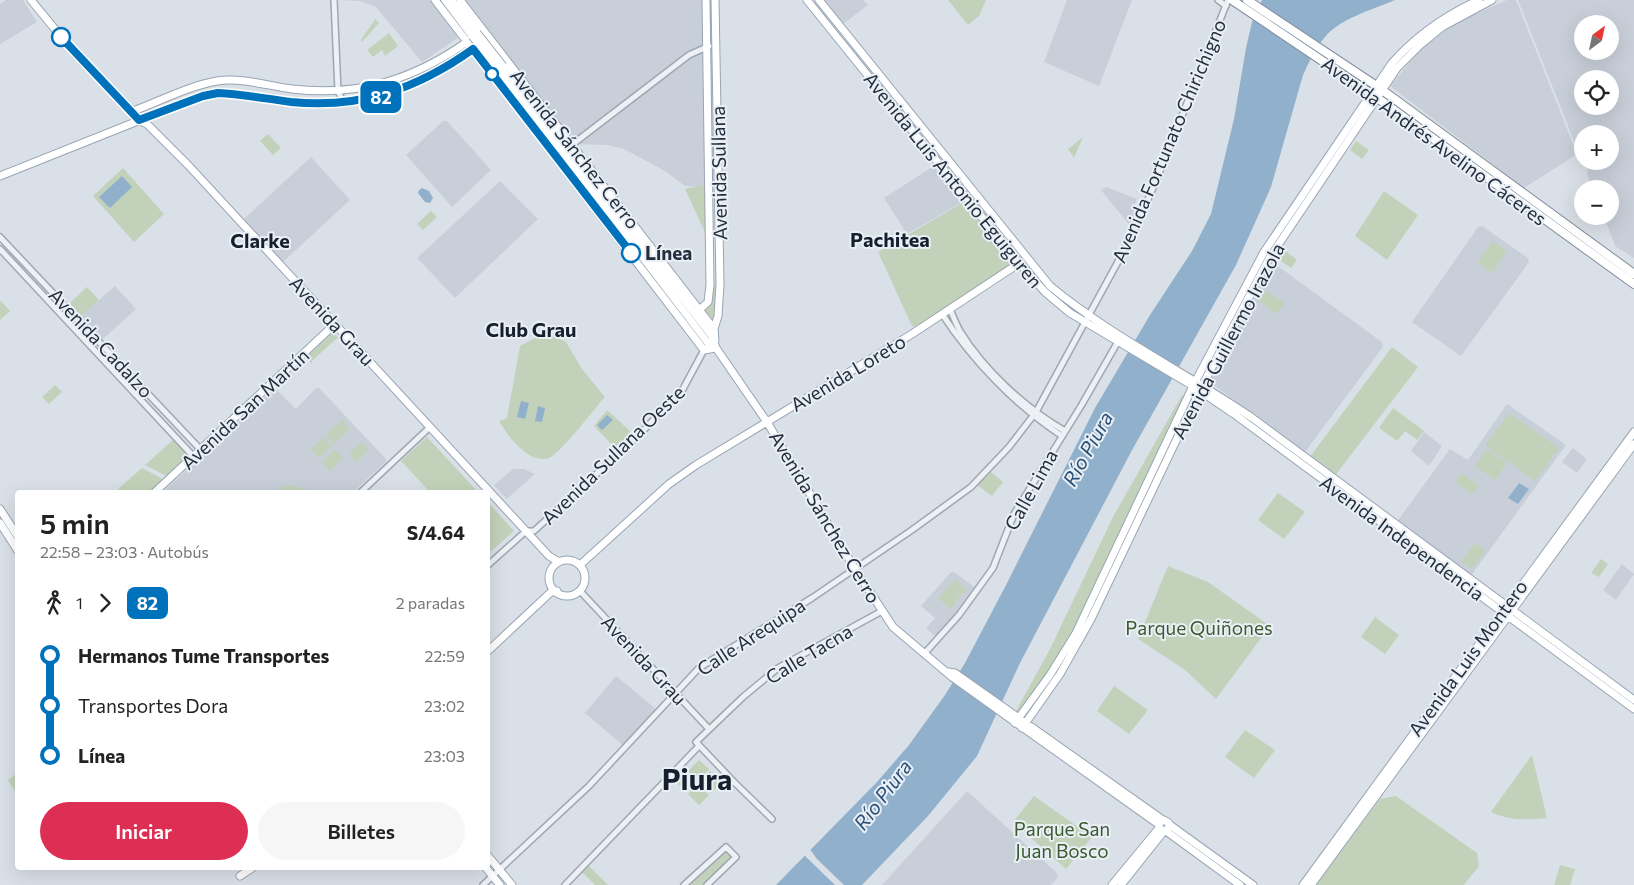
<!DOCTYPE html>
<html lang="es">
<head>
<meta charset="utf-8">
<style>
	:root { --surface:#fff; --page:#f6f6f6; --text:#222; --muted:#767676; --accent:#dc2f53 }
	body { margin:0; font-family:Commissioner,sans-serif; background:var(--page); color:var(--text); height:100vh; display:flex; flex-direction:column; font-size:19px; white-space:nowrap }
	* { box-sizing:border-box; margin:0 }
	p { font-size:16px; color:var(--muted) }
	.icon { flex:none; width:28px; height:28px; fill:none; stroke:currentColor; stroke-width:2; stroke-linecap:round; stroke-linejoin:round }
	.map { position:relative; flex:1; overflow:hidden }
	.details { position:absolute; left:15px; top:490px; width:475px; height:380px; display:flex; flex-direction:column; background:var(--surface); border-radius:5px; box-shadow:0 5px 20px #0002 }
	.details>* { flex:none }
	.badge { padding:0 10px; border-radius:8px; font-size:18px; line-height:32px }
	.needle { width:32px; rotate:33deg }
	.fabs { position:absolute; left:1574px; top:15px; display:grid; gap:10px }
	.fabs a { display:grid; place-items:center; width:45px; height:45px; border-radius:50%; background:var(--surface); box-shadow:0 5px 20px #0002; font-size:25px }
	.map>.badge { position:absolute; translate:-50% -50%; box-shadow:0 0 0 2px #fff }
	.legs { display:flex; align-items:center; gap:8px; height:55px; padding:0 25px; font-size:16px }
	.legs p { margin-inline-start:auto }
	.head { display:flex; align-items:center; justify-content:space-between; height:85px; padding:0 25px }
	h1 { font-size:28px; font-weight:600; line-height:38px }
	.button { display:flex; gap:10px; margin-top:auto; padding:10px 25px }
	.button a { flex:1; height:58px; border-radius:30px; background:var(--accent); color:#fff; font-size:20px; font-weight:600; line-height:58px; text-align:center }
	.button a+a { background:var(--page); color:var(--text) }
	ul { padding:0 25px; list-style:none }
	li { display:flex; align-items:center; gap:18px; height:50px; font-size:19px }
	li i { display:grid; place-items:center; width:8px; height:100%; margin:0 6px; background:currentColor }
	li i::after { content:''; width:12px; height:12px; margin:-6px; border:4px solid; border-radius:50%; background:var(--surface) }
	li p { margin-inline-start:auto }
	li:first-child i { background:linear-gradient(#0000 50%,currentColor 0) }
	li:last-child i { background:linear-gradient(currentColor 50%,#0000 0) }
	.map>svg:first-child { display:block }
	.built { fill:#c8cfd9; fill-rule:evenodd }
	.green { fill:#c2d2ba }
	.water { fill:#91b0cc }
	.pier { fill:#dae0e7 }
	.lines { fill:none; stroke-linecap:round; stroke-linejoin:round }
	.minor-casing { stroke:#9fa7b1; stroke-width:8 }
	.major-casing { stroke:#98a5b4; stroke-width:9 }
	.highway-casing { stroke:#808e9f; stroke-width:10 }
	.minor { stroke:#edf0f5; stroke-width:5 }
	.major { stroke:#fff; stroke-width:7 }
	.highway { stroke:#fff; stroke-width:8 }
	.major-bridge-casing { stroke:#98a5b4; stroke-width:9; stroke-linecap:butt }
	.major-bridge { stroke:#fff; stroke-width:7 }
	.line-1-casing { stroke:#fff; stroke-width:11 }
	.line-1 { stroke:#0072bc; stroke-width:8 }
	.stop-1-dot { fill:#fff; stroke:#0072bc; stroke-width:2.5 }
	.labels { text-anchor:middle; stroke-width:4; stroke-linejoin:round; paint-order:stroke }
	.street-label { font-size:19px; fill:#232e3e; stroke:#e9eff5 }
	.stop-label { font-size:19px; font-weight:bold; fill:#232e3e; stroke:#e9eff5; text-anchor:start }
	.park-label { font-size:19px; fill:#3a5b2f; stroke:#e9eff5 }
	.neighbourhood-label { font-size:20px; font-weight:bold; fill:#161f2e; stroke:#e9eff5 }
	.water-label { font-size:20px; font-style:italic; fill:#295076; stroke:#e9eff5 }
	.town-label { font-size:29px; font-weight:bold; fill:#161f2e; stroke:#e9eff5 }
</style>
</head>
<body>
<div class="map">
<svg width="1634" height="885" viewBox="0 0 1634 885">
	<rect width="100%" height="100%" fill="#dae0e7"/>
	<path class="built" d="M6,0H23L37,22L0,44V4Z
		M337,0H430L458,38L422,62L376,7L360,1Z
		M461,0H710L714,187L685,186L665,171L624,149L608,145L567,144Z
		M825,0H863L868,5L843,24Z
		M1067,0H1132L1099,86L1044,62Z
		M1507,0H1516L1577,154L1524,188L1390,86L1421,49L1442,33L1462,20Z
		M1518,0H1634V258L1615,246L1604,216H1610V189H1593L1587,174L1589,161H1610V134H1582V153L1578,151ZM1582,24H1610V51H1582ZM1582,79H1610V106H1582Z
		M443,121H447L491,170L452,207L406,155Z
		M311,157L350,200L283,262L244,219Z
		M934,166L961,203L907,234L884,198Z
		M500,181L538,219L455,298L417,258Z
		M1106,187L1137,199L1134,206L1140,208L1131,227L1101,190Z
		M1482,226L1528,258L1529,262L1461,356L1412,322L1478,227Z
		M1275,264L1382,342L1383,347L1305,452L1208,381L1272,265Z
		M115,286L136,309L102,340L81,316Z
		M275,388L296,409L316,388H319L386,459V462L353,492H163Z
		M1507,404L1566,445L1470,577L1396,523L1450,449L1468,460Z
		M1424,432L1442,446L1429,466L1411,451Z
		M1573,448L1587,459L1577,473L1562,462Z
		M513,469H524L535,474L507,499L494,485Z
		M1622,564L1634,574L1616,600L1603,590Z
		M951,572H954L977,589V592L937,638L926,628L935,618L921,606Z
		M616,676L656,709V712L625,747L585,713Z
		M967,791L1057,873L1058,877L1051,885H882Z"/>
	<path class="green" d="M948,0H986L979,16L968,25Z
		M375,19L379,23L362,42L361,40Z
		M389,33L398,46L385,56L382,50L373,57L367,50Z
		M1386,99L1399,107L1514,192L1511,195L1385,101Z
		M268,134L281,148L273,155L260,141Z
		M1083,137L1074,158L1068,149Z
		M1356,141L1369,150L1362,159L1350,150Z
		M123,168L164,214L134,242L93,196Z
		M708,184L710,251L704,230L685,189Z
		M1384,191L1418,215L1387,260L1355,236Z
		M1528,201L1634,277V282L1526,203Z
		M964,202L1010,261L1009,265L917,327L912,326L878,252Z
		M431,211L437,217L423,230L417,224Z
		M1492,241L1507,251L1492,273L1478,263Z
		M1283,249L1297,260L1291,268L1277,258Z
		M87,287L99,300L81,316L71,305V302Z
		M712,287H718L713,325L704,311L711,299Z
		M1266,291L1285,303L1277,314L1259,301Z
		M1,301L10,311L0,320V302Z
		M333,332L339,339H336L312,361V364L306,357Z
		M550,335L566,342L582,369L605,397C594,409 561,453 549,458C529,465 507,435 499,421L507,418L520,346L537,337Z
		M1392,347L1418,367L1334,477L1309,458Z
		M55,385L62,392L49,404L42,397Z
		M1182,395L1185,396L1164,445L1124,522L1070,636L1053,666L1018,713L1016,711L1050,649L1113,517Z
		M1393,408L1424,431L1417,440L1405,431L1397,441L1379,428Z
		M607,410L630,431L629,435L615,448L594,426Z
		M1509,413L1559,448L1535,481L1485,445Z
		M342,420L350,429L334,444L326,435Z
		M324,437L332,446L319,458L310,449Z
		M427,437L478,492H430L401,461Z
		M174,439L189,455L169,475L166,476L145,465Z
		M362,442L369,450L356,462L349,453Z
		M335,449L343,458L330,471L322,462Z
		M1487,449L1507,463L1495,480L1475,466Z
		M142,468L161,478L162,481L149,492H120L118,489Z
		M991,472L1003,482L992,496L977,485Z
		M1461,473L1479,485L1472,494L1455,482Z
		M291,486L303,488L310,492L290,490L274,492L281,487Z
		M1278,493L1305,512L1284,539L1258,520Z
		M488,502L514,531L488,554Z
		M1475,543L1485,550L1472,569L1461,562Z
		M1601,559L1608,564L1599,577L1591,573Z
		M1168,566L1208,582L1270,626L1216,699L1185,670L1138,639Z
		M955,579L966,589L961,596L949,586Z
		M948,586L960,597L950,609L938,598Z
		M1375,617L1399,635L1385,654L1361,637Z
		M1114,686L1148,710L1129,734L1097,711Z
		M1245,730L1275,750L1254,778L1225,757Z
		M1532,755L1547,818C1527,820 1510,821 1491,812Z
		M699,760L709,769L702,776H693L688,771Z
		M710,771L722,782L711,793L704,787L706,783L704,778Z
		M17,773V795L8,780Z
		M686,774L692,779V787L686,792L677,783Z
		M694,788L698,790L702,789L709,795L699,805L688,794Z
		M1034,796L1092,837L1066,869L1013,822Z
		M1396,796L1477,853L1479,866L1464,885H1316L1380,799Z
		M726,847L736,857L707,885H684Z
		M588,865L608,885H595L581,871Z
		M1560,865L1575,869L1570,885H1554Z"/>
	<path class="water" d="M1262,0H1395C1372,10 1341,18 1325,37C1316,47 1309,62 1303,75L1271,187L1236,265L1131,452L1020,663L977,756L928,816L862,885H776L877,782L909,745L945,695L965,663L1005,587L1095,408L1150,315L1192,251L1211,214L1234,119L1246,48L1252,22Z
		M122,176L132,187L110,208L99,197Z
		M422,188L429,191L433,198L430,203L425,202L418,193L419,190Z
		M521,401L529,403L525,419L517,417Z
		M538,406L545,408L542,422L535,421Z
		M607,415L613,420L602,430L597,425Z
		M1519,483L1529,489L1518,504L1508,498Z"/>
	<path class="pier" d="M809,848L817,859L844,885H835L803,854Z"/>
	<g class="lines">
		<g class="minor-casing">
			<path id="minor" d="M334,0L338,91L343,102
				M1218,0L1226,6
				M569,147L689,55L709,46
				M0,237L201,450
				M0,249L194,457
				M950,309C953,316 956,324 960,331C984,370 1025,408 1065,431
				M942,314C973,361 1015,405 1062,436
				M361,492L430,427
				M488,565L526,531H534L638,436L683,389L705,348
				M580,591L709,729
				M924,654L959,615L993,568L1014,514L1081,406L1116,345
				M772,819L734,782L696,742L743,697L778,668L882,611
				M483,885L589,786L699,668L812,598L912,530L971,487L1009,447L1036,412L1132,236L1156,181L1228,0
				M565,885L698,747
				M684,885L726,847L736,857L707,885"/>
		</g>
		<g class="major-casing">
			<path id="major" d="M31,0L72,50L139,120L147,124L189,166L549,556L559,562
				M435,0L704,350L716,348
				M445,0L472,36
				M451,0L477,33
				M460,0L714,329L715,340
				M807,0L1019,263L1045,292L1070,313L1193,386L1234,414L1634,709
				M819,0L1050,286C1112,337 1185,372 1251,417L1634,700
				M503,66L712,336L716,348L767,422L855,569L893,627L952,677L1158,824
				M499,69L708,343L716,348
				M131,112C158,102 188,86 217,81C241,77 268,86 292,89C360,97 416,79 471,39
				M0,176L203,95C233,91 261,99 291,102C373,111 424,84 489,37
				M697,312L708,302L710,285L706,0
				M713,332L718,316L720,284L715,0
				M155,492L335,324
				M0,509L18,537
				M0,523L18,551
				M549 578a18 18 0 1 1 36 0a18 18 0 1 1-36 0Z
				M580,565L669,484L696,465L912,334L1021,262
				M488,651L551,592L557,591
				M948,672L955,673L1163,820
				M1015,723L1050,675L1076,633L1193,386L1264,252L1392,63C1416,36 1446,15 1479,0
				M1022,728L1060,674L1091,619L1203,384L1270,257L1397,68L1420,45L1442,27L1492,0
				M1170,825L1253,885
				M1166,831L1240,885
				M488,856L512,885
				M486,868L500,885
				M240,876L252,868
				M1112,885L1159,828
				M1121,885L1164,831L1168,829L1169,823L1164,820L1158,824L1160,829L1164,831
				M1303,885L1634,432
				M1311,885L1634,444"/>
		</g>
		<g class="highway-casing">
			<path id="highway" d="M1232,0L1376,97L1634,284
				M1247,0L1378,87L1634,274"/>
		</g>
		<use href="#minor" class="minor"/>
		<use href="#major" class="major"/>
		<use href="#highway" class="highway"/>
		<g class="major-bridge-casing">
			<path id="major-bridge" d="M477,33L503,66
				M472,36L499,69"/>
		</g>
		<use href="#major-bridge" class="major-bridge"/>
	</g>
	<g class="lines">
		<g class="line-1-casing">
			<path id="line-1" d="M61,37L139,120L203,96L218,93C243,94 267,99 291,102C360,109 417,89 473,49L631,253"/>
		</g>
		<use href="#line-1" class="line-1"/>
	</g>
	<g class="stop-1-dot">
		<circle cx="61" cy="37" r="9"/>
		<circle cx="492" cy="74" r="6"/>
		<circle cx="631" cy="253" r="9"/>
	</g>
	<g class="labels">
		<g class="street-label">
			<text transform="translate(1169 141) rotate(-67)" y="7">Avenida Fortunato Chirichigno</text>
			<text transform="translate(1434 141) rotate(36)" y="7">Avenida Andrés Avelino Cáceres</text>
			<text transform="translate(575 149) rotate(52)" y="7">Avenida Sánchez Cerro</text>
			<text transform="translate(719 173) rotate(-91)" y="7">Avenida Sullana</text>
			<text transform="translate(953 180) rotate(51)" y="7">Avenida Luis Antonio Eguiguren</text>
			<text transform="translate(332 321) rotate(47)" y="7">Avenida Grau</text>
			<text transform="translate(1228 341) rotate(-62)" y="7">Avenida Guillermo Irazola</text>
			<text transform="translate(101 343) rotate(47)" y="7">Avenida Cadalzo</text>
			<text transform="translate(848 373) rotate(-31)" y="7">Avenida Loreto</text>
			<text transform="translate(245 409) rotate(-43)" y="7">Avenida San Martín</text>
			<text transform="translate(613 455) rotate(-44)" y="7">Avenida Sullana Oeste</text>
			<text transform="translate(1031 490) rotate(-61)" y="7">Calle Lima</text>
			<text transform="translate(825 517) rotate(59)" y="7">Avenida Sánchez Cerro</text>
			<text transform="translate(1402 538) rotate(36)" y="7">Avenida Independencia</text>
			<text transform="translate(751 637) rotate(-33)" y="7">Calle Arequipa</text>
			<text transform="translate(809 654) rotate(-31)" y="7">Calle Tacna</text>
			<text transform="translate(1468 658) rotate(-54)" y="7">Avenida Luis Montero</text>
			<text transform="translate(644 660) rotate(47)" y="7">Avenida Grau</text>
		</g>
		<g class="stop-label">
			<text x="645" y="260">Línea</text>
		</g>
		<g class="park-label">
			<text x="1199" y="635">Parque Quiñones</text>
			<text x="1062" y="836">Parque San<tspan x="1062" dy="22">Juan Bosco</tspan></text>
		</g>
		<g class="neighbourhood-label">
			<text x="890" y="247">Pachitea</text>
			<text x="260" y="248">Clarke</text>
			<text x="531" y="337">Club Grau</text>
		</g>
		<g class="water-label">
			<text transform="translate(1088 449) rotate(-61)" y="7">Río Piura</text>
			<text transform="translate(883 795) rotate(-53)" y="7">Río Piura</text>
		</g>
		<g class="town-label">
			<text x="697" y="790">Piura</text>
		</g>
	</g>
</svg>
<div class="fabs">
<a><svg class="needle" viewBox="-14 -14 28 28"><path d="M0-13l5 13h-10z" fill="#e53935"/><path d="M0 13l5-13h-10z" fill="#767676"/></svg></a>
<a><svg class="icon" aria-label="locate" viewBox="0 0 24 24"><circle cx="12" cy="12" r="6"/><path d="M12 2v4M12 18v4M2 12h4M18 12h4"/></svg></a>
<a>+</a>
<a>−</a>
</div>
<b class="badge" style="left:381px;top:97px;background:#0072bc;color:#fff">82</b>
<section class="details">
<div class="head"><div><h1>5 min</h1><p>22:58 – 23:03 · Autobús</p></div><b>S/4.64</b></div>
<div class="legs"><svg class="icon" aria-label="walk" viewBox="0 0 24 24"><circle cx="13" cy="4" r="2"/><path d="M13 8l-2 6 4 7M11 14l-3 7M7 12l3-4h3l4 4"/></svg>1<svg class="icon" aria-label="forward" viewBox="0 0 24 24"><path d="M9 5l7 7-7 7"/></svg><b class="badge" style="background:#0072bc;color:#fff">82</b><p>2 paradas</p></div>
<ul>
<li><i style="color:#0072bc"></i><b>Hermanos Tume Transportes</b><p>22:59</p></li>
<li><i style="color:#0072bc"></i><span>Transportes Dora</span><p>23:02</p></li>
<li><i style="color:#0072bc"></i><b>Línea</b><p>23:03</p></li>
</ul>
<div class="button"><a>Iniciar</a><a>Billetes</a></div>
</section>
</div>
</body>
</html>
